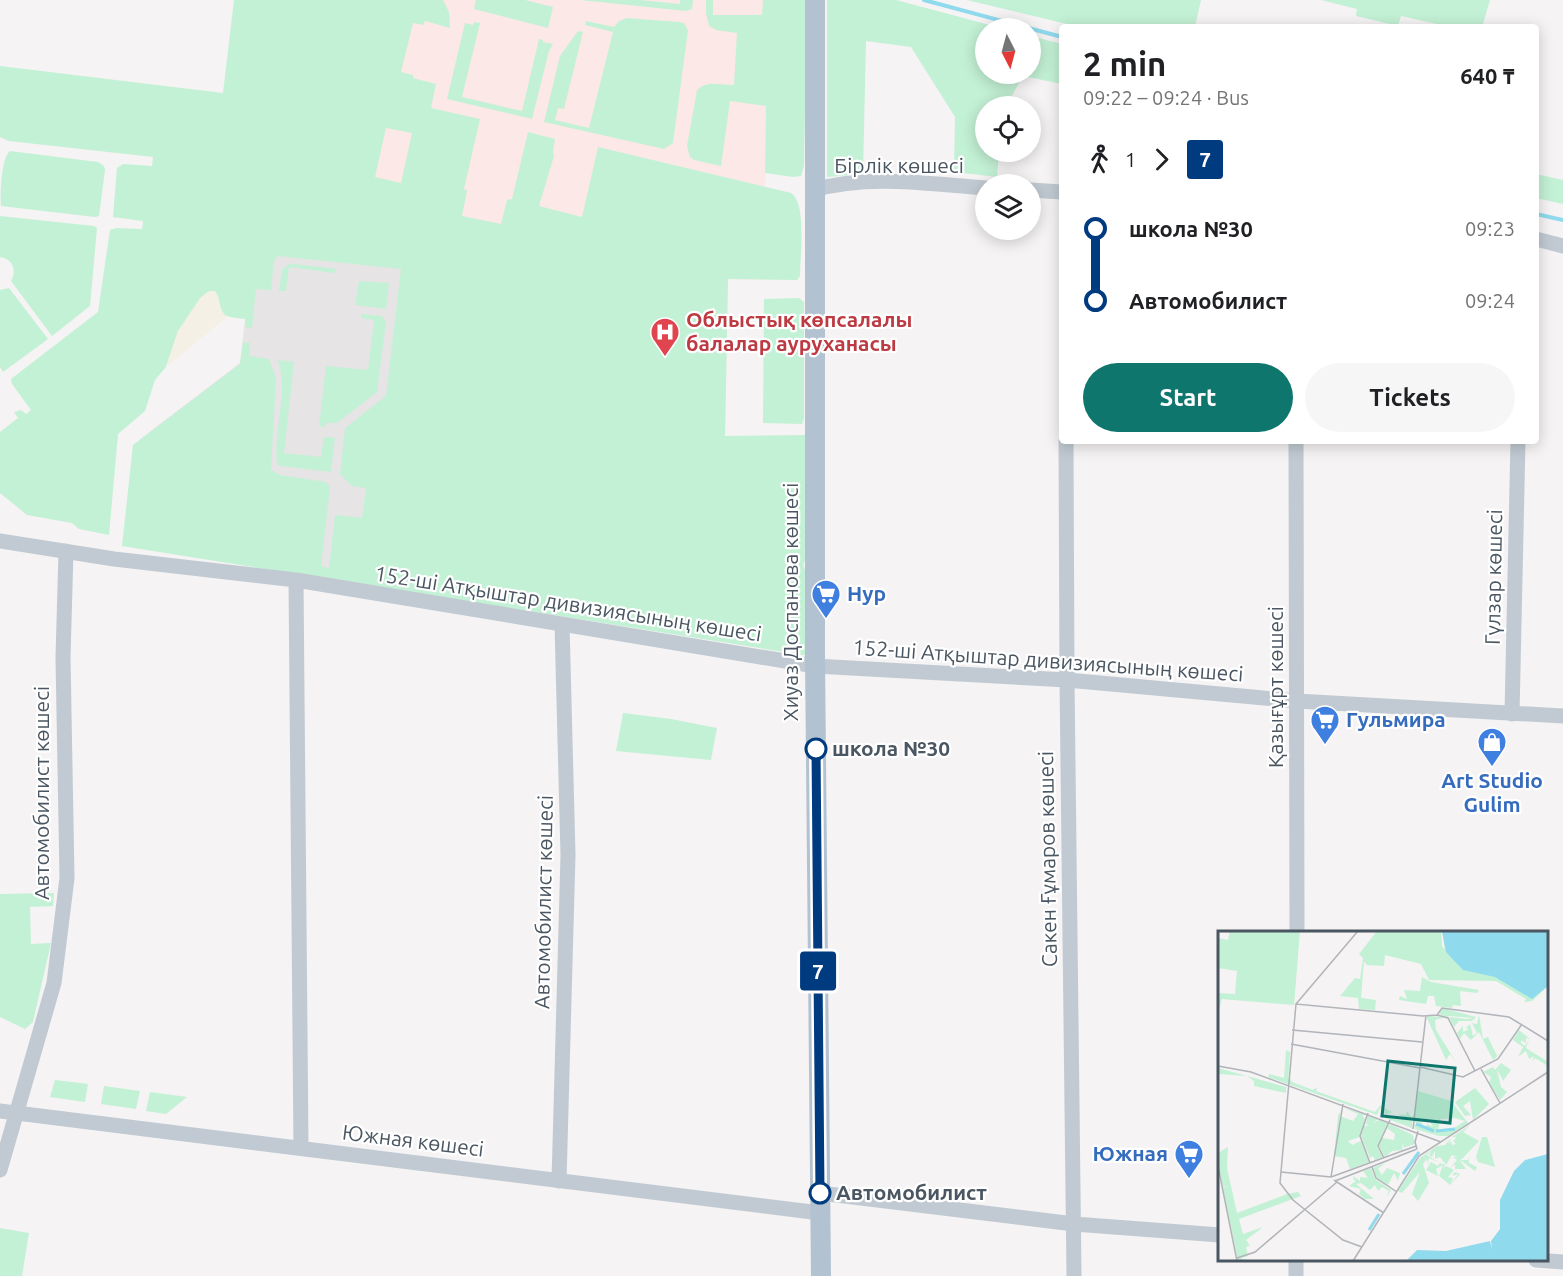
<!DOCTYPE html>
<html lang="en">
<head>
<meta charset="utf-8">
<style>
	:root { --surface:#fff; --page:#f6f6f6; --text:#202124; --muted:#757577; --accent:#0f766e }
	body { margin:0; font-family:Ubuntu,sans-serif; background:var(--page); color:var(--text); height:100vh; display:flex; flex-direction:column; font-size:22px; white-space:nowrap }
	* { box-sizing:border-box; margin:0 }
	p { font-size:20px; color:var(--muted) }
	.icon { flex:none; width:33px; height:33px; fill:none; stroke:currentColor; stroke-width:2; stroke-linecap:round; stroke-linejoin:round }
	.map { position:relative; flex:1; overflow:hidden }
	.side { position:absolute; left:1059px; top:24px; width:480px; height:420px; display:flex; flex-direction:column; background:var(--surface); border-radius:6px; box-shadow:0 3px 15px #0003 }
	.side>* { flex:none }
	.badge { padding:0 12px; border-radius:4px; font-size:21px; line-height:39px }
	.needle { width:39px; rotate:174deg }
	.tools { position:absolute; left:975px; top:18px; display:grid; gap:12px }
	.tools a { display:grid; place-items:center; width:66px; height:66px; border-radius:50%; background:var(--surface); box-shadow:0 3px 15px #0003; font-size:30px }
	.map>.badge { position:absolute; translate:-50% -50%; box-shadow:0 0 0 3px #fff }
	.legs { display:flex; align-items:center; gap:9px; height:66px; padding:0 24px; font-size:20px }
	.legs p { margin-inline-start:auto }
	.head { display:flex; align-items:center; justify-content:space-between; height:102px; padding:0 24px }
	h1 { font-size:33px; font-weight:600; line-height:45px }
	.button { display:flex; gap:12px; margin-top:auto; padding:12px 24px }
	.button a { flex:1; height:69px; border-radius:36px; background:var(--accent); color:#fff; font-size:24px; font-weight:600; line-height:69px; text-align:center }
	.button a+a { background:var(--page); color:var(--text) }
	ul { padding:0 24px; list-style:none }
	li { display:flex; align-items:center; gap:21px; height:72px; font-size:22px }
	li i { display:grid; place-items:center; width:9px; height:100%; margin:0 8px; background:currentColor }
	li i::after { content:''; width:15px; height:15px; margin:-8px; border:4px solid; border-radius:50%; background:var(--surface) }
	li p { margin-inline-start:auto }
	li:first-child i { background:linear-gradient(#0000 50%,currentColor 0) }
	li:last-child i { background:linear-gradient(currentColor 50%,#0000 0) }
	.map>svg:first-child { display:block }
	.education { fill:#e6e4e5 }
	.medical { fill:#fce8e6 }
	.green { fill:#c3f1d5; fill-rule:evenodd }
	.sand { fill:#f5f0e5 }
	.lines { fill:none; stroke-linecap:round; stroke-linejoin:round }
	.stream { stroke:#90daee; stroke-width:4 }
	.minor { stroke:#c1cad2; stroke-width:15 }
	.major { stroke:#b3c2d1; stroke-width:20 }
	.line-1-casing { stroke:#fff; stroke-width:14 }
	.line-1 { stroke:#003b80; stroke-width:9 }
	.stop-1-dot { fill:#fff; stroke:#003b80; stroke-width:3 }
	.labels { text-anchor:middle; stroke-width:4.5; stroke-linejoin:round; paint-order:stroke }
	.street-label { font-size:21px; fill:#4a5661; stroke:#fff }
	.health-label { font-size:21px; font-weight:bold; fill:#be3a42; stroke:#fff; text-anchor:start }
	.shop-label { font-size:21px; font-weight:bold; fill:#366cbe; stroke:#fff; text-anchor:start }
	.stop-label { font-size:21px; font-weight:bold; fill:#4a5661; stroke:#fff; text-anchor:start }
	.inset-river { fill:none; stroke:#90daee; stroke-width:3 }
	.inset-road { fill:none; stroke:#b1b4b9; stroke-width:1.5 }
	.view { fill:#0f766e; fill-opacity:0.15; stroke:#0f766e; stroke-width:3 }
	.inset-edge { fill:none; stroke:#4a5661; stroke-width:3 }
</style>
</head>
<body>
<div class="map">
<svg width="1563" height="1276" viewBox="0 0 1563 1276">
	<rect width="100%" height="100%" fill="#f5f3f3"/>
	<path class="education" d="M255,236L590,268L546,605L130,534L139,440L240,363Z"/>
	<path class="medical" d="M301,0H770L766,106L764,280L728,279L725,436L762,619L616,248L275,211Z"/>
	<path class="green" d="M234,0H443L449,12L450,28L425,21L423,25L413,23L401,72L413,75V78L436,84L431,108L480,119L464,189L467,191L462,216L501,224L507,200L512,199L528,132L555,139L553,152L554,156L539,206L582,217L598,147L791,193C807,203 800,257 800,276L797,280L728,279L725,436L806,435L808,554L803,565L808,577L809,656L122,546L133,445L240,364L243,342L250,343L249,356L269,359L276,378L271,470L280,475L326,482L330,487L321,566L329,568L335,515L362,518L366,488L352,486L340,474L345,428L386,396L401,269L278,256L274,261L271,290L256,289L252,328L245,327V319C219,316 224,317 217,294L206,293L178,331L166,367L155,380L145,411L118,434L109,535L79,529L72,523L27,515L0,493V432L18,418L14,412L21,410L26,414L31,410L12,384L11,379L98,312L110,230L116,228L142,229L143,221L113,217L117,168L123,164L152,166L153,157L9,141L0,137V66L223,93ZM386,128L412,133L401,183L375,177Z
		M476,0H525L553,7L548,28L474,9Z
		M580,0H640L680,4V0H693L692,9L686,11Z
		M706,0H713V15H762L763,0H807L804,166L801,176L793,177L765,173L766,106L730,101L721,166L694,160L690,157L687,146L697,90C707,80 720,85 734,85L737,33L716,30L709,26L706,13Z
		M827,0H896L1001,28H986V74H1030L1031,36L1062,44V84L1023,76L1006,106H986V152H999L997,177L954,172L955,117L911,47L866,41L863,174L827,177Z
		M967,0H1201L1195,27H1079Z
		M1321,0H1490L1482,27H1450L1401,16L1398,26L1356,16L1357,9Z
		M627,18L679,22L684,23L688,30L673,143L664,149L544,122L560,56L578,31L583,32L564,109L558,108L555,120L589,128L613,32L585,25L586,21L614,27L619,21Z
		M474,22L480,23L462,97L522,111L539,39L543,40V42L553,44L549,51L532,119L447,99L465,23L473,25Z
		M10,151L98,162L104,166L105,170L99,216L95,217L1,206C0,195 1,158 10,151Z
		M1536,174L1563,180V204L1536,198Z
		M0,216L94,226L97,228L90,306L52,336L11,281C17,270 13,259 0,257Z
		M289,264H293L336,269L335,273L289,267L286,291H279L282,270Z
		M359,281L389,283L386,309L355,305Z
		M9,288L48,339L3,372L0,367V290Z
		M799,298L804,302V418L802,424L763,423L764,299Z
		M361,314L382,316L386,322L377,392L337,423H326L325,427L319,426L326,366L368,370L374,320L361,318Z
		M278,360L294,362L284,453L321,457L324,437L335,438L331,472L280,466L277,464C273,429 289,395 278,360Z
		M623,713L671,719L717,728L711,760L616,751Z
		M54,893L53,906L30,907L31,944L51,943L33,1022L25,1029L0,1017V894Z
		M55,1080L88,1084L85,1102L50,1097Z
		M104,1086L140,1091L136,1109L101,1104Z
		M150,1092L187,1097L166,1114L146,1111Z
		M0,1228L29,1233L22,1276H0Z"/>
	<path class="sand" d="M209,291H215C221,300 218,310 227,317L166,367L178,331L200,298Z"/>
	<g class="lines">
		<path class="stream" d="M924,0L1062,37
			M1536,214L1563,220"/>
		<path class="minor" d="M814,190C868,174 930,184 986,188
			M1030,190L1062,192
			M1536,239L1563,246
			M1066,441L1067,680L1074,1276
			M1296,441L1297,932
			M0,541L114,559L296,580L815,666L1067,680L1297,701L1563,716
			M296,580L301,1148
			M1512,714L1518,441
			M0,1111L820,1213
			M0,1170L54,983L67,878L63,657L66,551
			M559,1181L568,855L562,624
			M820,1193L1074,1224L1220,1235
			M1296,1260V1276
			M1536,1260L1563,1262"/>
		<path class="major" d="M815,0V657L821,1276"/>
	</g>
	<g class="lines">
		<g class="line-1-casing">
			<path id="line-1" d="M816,749L820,1193"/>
		</g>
		<use href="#line-1" class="line-1"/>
	</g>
	<defs>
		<g id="hospital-pin" transform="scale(1.5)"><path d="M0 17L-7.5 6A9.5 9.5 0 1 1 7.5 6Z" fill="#e0444e" stroke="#fff"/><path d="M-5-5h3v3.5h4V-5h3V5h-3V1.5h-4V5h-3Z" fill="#fff"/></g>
		<g id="supermarket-pin" transform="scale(1.5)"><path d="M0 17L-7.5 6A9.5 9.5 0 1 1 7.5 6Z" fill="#3f7fe0" stroke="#fff"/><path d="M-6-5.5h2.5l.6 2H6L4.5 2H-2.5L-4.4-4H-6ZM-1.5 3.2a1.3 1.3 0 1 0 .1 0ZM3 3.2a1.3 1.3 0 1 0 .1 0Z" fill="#fff"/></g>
		<g id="shop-pin" transform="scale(1.5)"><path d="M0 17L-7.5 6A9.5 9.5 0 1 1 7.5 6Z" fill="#3f7fe0" stroke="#fff"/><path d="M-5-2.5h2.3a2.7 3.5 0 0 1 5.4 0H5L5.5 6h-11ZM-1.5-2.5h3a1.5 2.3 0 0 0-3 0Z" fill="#fff"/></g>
	</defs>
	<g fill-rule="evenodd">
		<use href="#hospital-pin" x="665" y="332"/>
		<use href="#supermarket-pin" x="826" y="594"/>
		<use href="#supermarket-pin" x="1325" y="720"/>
		<use href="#shop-pin" x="1492" y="742"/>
		<use href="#supermarket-pin" x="1189" y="1154"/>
	</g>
	<g class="stop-1-dot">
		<circle cx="816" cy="749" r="10"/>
		<circle cx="820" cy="1193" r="10"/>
	</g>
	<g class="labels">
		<g class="street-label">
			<text x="899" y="173">Бірлік көшесі</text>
			<text transform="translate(1494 577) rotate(-89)" y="7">Гүлзар көшесі</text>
			<text transform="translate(791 602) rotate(-90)" y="7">Хиуаз Доспанова көшесі</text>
			<text transform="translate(568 604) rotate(9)" y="7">152-ші Атқыштар дивизиясының көшесі</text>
			<text transform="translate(1048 661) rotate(4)" y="7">152-ші Атқыштар дивизиясының көшесі</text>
			<text transform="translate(1276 687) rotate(-90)" y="7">Қазығұрт көшесі</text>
			<text transform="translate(42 793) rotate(-90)" y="7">Автомобилист көшесі</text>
			<text transform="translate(1048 859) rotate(-91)" y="7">Сакен Ғұмаров көшесі</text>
			<text transform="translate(544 902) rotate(-89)" y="7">Автомобилист көшесі</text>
			<text transform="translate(413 1141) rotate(7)" y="7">Южная көшесі</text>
		</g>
		<g class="health-label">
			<text x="686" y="327">Облыстық көпсалалы<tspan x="686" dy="24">балалар ауруханасы</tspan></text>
		</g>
		<g class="shop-label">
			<text x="847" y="601">Нур</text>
			<text x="1346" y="727">Гульмира</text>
			<text x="1492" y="788" text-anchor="middle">Art Studio<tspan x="1492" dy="24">Gulim</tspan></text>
			<text x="1168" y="1161" text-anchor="end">Южная</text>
		</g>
		<g class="stop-label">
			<text x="832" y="756">школа №30</text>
			<text x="836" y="1200">Автомобилист</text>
		</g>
	</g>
	<g transform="translate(1218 931)">
		<rect width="330" height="330" fill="#f5f3f3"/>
		<path d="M12,0H82L76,74L4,68L0,82V62L17,63L19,40L0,37V7L10,9ZM159,0H223L224,15L227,19L224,0H330V55L314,70L306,71L308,68L278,50L211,49L203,33L167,24L166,35L149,34L146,30L143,67L158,69L157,79L141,78L140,67L122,65L137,47L142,48L145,27L141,23ZM204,46L213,51L261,59L259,62L242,60L243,75L235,74L234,77L218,75L216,65H210L208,73L181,69L182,65L189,68L186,59L202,60ZM224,77L258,86L254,90H241L236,96L231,86L249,88L256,87L231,85L217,89L218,99L238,131L232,123L228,129L208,85L229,86L221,83ZM261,84L265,108L270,106L279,125L284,121L275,129L261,101L253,109L246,102L242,108L239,102L245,95V101L251,98L248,97L252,93L255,105L259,102L254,92L259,93ZM301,99L312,108L308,107V112L303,109V112L307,115L311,109L308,117L330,131V135L317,127L314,131L316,125L311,128L308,120L300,126L305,116L295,109ZM68,119L72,121L70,151L71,145L74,151L95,159L99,156L98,160L157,181L162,175L174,181L168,184L179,188L186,186L180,183L188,184L189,180L194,187L197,181V186L200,160L233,170L250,192L231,205H221L197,198L196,193L212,199L208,197L209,193L215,196L212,190L202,189L206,196L194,190V197L167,187L166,178L162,177L159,184L50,146L51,143L66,147ZM237,187L247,190L236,197L220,199L222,188ZM283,132L293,139L285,150L279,138L283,156L289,161L282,169L271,152L273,146L265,141L275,136L277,139ZM0,137L68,156V162L36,155V150L29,145L0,143ZM257,157L271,173L255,189L252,170L245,175L253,184L247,185L237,171ZM124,176L148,184H144L147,188L142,206L130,210L134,214L143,210L151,231L132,238L128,227L116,225L120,185L123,179L122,185L135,190L140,183ZM150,185L160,188L154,193L161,189L170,192L159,216L165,226L157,229L155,225L152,227L143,205L146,195H151L148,193ZM172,193L195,204L197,213L185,217L186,211L184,216L185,219L174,220L167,226L161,215L164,207L176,209L177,203L169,197ZM252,194L245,201L261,210L243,229H250V225L251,232L259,236L257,240L241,228L248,238H237V233L232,237L239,229L235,226H240L234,224L228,234L222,226L217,228V220L214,226L211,224L213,219L209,224L220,231L211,227L210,234L209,228L205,233L211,252L200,270L194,263L202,241L184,262L180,260L202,227L219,215L227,214L233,207L230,213L233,210L234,214L238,213L235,210L239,206H234ZM264,206H269L277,236L260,231L258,226ZM10,216L9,237L19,282L69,263L80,261L83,265L21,288L25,303L45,296L28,309L32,315L28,316L30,325L22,327L27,330H20L5,257L10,255L5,256L0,232V222ZM213,231L220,235L222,232L227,234L225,238L228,235L236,239L230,246L235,247L233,253L240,243L234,245L237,241L242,243L232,254L221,245L225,234L218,238L220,245L208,239ZM167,232L160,238L164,244L169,237L182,242L180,250L176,242L170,254L159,247L155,237ZM153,237L157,248L173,259L168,267L171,260L164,256L160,260L157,254L152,259L143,252L138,253L156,268H147L141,263L143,258L131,255L138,250L136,249L135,245L142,250V246L150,247L145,240Z" fill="#c3f1d5" fill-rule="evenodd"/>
		<path d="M224,0H330V55L314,68L277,46L245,39L228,21ZM330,223V330H188L199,319L228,320L272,310L274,318L273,310L282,298V269L296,240L307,229Z" fill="#90daee"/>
		<path class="inset-river" d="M198,193L216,200M218,200L237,198M185,243L201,221M151,299L161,283"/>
		<path class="inset-road" d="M78,73L140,0M219,84L230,87L257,140M74,99L204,111M73,113L202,137M0,135L33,141L223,211M202,136L245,146L280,128L304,93M263,138L282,172M150,182L142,205L152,232M195,198L208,84M199,218L197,211L200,200M166,227L160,215L172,189M0,235L19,330M154,236L158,247L179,261M63,241L113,246M113,246L198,215M113,246L125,173M116,249L166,282M117,250L199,218M144,316L125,309L75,269L62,252L78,73L205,85L219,84L224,77L291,86L330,110M19,327L37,321L119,251M135,330L201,225L330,141"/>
		<path class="view" d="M170,130L237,137L232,192L164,185Z"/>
		<rect width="330" height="330" class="inset-edge"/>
	</g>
</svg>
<div class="tools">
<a><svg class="needle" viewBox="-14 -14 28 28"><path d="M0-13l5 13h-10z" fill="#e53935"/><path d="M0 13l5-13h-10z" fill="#757577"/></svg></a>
<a><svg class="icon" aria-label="locate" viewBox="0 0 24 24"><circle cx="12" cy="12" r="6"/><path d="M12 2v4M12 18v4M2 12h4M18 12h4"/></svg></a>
<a><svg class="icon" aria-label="layers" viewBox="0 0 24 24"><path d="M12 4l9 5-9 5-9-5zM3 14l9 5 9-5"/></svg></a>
</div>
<b class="badge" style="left:818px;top:971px;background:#003b80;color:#fff">7</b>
<section class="side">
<div class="head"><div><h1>2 min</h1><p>09:22 – 09:24 · Bus</p></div><b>640 ₸</b></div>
<div class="legs"><svg class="icon" aria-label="walk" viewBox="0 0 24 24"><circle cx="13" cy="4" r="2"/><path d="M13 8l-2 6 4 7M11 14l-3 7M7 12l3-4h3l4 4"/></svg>1<svg class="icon" aria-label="forward" viewBox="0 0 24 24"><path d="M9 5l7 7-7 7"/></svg><b class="badge" style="background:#003b80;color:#fff">7</b></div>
<ul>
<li><i style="color:#003b80"></i><b>школа №30</b><p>09:23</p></li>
<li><i style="color:#003b80"></i><b>Автомобилист</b><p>09:24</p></li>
</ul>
<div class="button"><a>Start</a><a>Tickets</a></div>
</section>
</div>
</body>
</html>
